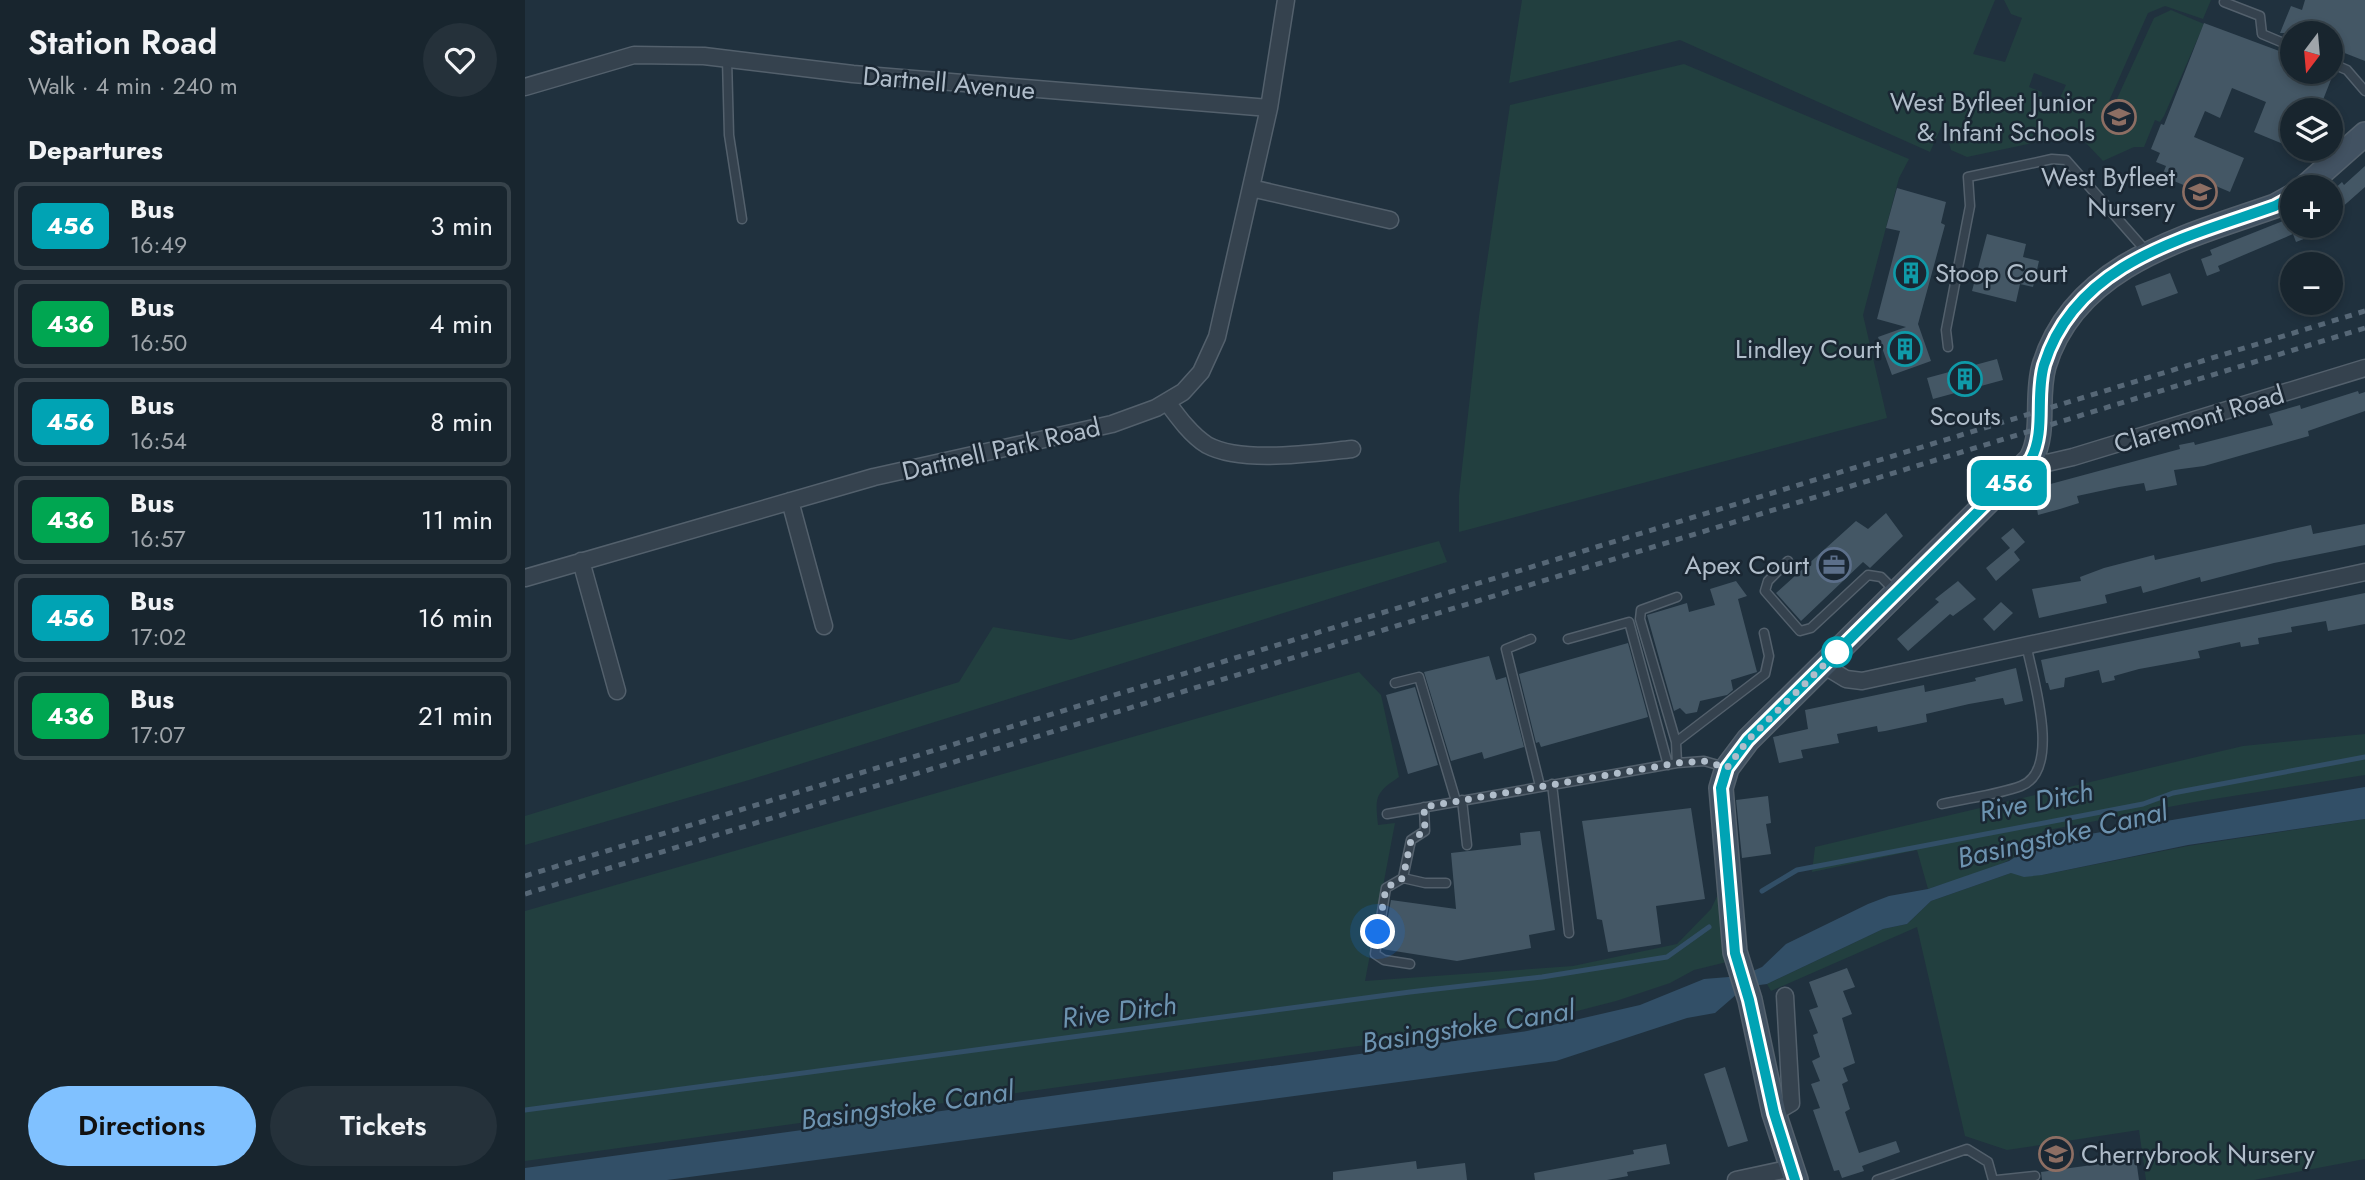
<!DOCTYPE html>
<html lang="en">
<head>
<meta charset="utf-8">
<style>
	:root { --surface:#18252e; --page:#25313a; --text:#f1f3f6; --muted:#9fa5aa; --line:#36424a; --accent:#80c1ff }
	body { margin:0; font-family:Jost,sans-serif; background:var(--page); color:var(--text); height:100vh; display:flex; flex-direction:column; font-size:26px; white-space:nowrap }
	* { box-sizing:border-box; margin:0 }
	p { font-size:23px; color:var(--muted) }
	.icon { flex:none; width:38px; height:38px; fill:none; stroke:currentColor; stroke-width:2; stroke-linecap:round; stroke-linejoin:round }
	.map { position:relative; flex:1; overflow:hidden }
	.drawer { display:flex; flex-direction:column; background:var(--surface); width:525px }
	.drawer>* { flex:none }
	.badge { padding:0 14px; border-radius:10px; font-size:24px; line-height:46px }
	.needle { width:46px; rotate:196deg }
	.tools { position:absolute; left:1755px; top:21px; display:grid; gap:14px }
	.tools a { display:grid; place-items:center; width:63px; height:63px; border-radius:50%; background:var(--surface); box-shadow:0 4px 10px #0003,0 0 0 2px var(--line); font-size:35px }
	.you { position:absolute; width:35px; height:35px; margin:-18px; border:5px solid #fff; border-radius:50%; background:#1a73e8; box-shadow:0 0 0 10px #1a73e833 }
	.map>.badge { position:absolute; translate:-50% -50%; box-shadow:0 0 0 4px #fff }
	h2 { padding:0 28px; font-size:26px; line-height:63px }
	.round { display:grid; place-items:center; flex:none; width:74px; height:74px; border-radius:37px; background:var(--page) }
	.headline { display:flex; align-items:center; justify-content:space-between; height:119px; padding:0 28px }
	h1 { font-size:33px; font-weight:600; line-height:52px }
	.action { display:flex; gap:14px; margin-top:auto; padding:14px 28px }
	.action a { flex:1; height:80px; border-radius:42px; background:var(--accent); color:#111; font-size:28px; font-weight:600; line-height:80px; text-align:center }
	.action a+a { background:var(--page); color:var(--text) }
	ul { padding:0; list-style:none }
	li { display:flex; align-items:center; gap:21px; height:88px; margin:0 14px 10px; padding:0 14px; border:4px solid var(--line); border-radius:10px }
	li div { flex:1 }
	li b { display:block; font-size:26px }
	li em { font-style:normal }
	li .badge { min-width:77px; font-weight:700; text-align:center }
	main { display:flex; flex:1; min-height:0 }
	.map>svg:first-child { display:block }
	.green { fill:#223f3f; fill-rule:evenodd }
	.water { fill:#324f67 }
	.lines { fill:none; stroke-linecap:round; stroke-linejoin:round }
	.stream { stroke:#324f67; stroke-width:5 }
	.building { fill:#445765 }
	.lane-casing { stroke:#53606c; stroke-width:11 }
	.street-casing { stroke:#53606c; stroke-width:19 }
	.secondary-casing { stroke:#53606c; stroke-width:26 }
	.lane { stroke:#35424e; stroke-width:8 }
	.street { stroke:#35424e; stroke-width:16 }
	.secondary { stroke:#425262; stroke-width:23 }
	.rail { stroke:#566776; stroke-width:5; stroke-dasharray:7 7; stroke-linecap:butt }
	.line-casing { stroke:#fff; stroke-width:16 }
	.line { stroke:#00a3b4; stroke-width:10 }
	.walk { stroke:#b0bdca; stroke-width:7; stroke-dasharray:0 12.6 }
	.stop-dot { fill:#fff; stroke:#00a3b4; stroke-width:3.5 }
	.labels { text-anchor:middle; stroke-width:5; stroke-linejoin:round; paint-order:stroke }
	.street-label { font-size:26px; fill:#b0bdca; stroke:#1a2733 }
	.poi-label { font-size:26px; fill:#b0bdca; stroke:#1a2733; text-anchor:end }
	.water-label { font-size:28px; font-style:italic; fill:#6d93b0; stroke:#1a2733 }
</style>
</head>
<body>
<main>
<section class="drawer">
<div class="headline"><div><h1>Station Road</h1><p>Walk · 4 min · 240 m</p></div><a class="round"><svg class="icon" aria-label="heart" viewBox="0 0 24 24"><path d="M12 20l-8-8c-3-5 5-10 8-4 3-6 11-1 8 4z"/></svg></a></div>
<h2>Departures</h2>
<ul>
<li><span class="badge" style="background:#00a3b4;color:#fff">456</span><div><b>Bus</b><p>16:49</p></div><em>3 min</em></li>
<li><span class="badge" style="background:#00a651;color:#fff">436</span><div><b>Bus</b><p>16:50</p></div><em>4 min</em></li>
<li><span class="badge" style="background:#00a3b4;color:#fff">456</span><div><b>Bus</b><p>16:54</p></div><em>8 min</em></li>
<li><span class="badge" style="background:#00a651;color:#fff">436</span><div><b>Bus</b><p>16:57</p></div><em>11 min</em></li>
<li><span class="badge" style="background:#00a3b4;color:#fff">456</span><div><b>Bus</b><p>17:02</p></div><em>16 min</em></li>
<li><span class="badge" style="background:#00a651;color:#fff">436</span><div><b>Bus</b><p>17:07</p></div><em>21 min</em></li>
</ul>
<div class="action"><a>Directions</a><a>Tickets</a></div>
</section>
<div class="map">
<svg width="1840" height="1180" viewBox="0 0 1840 1180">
	<rect width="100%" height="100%" fill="#20313e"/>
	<path class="green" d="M997,0H1470L1448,54L1480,62L1497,18L1486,14L1479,0H1686L1678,19L1640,6L1623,13L1584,101L1590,103L1629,18L1646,10L1679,24L1639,116L1635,122L1630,120L1619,147H1609L1578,161L1561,143L1546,135L1442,157L1426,150L1418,123L1405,152L1155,40L984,83ZM1509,73L1541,85L1531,106L1516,100L1517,92L1504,87Z
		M1159,64L1384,159L1374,178L1338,315L1362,418L934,532V495L954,316L985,105Z
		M914,541L922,562L224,780L0,845V816L434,682L468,627L546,640Z
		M834,672L856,695L874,777C850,793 850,797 853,825L870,823L840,981L1048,966L1152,944L1186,909L1197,886L1206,961L1169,970L1145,983L1091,1001L990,1027L817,1048L0,1161V911Z
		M1840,734V775L1670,802L1518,831C1500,864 1438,877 1403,889L1392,850L1287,872L1290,847L1718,746Z
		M1840,819V1159L1729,1180H1621L1614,1130L1482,1150L1440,1136L1392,927L1246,991L1242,984L1358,929L1382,924L1406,901L1486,873L1517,875L1663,846Z"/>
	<path class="water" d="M1840,787V819L1663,845L1517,875L1499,877L1486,873L1406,901L1382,924L1358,929L1242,984L1220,987L1190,1013L1162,1018L1031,1061L142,1180H0V1168L1002,1031L1115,1005L1179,979L1216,976L1237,967L1261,944L1343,904L1364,896L1403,889L1484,861L1512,843Z"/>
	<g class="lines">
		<path class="stream" d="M1237,891L1272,870L1618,804L1648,793L1840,757
			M0,1110L885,992L1017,977L1142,957L1184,927"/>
	</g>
	<path class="building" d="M1780,0H1840V61L1817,52L1814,59L1806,56V33H1755L1766,6L1777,10Z
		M1679,23L1768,56V72H1809L1794,110H1768V148L1729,132L1741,102L1707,88L1695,118L1680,111L1669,137L1719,158L1705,192L1672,178L1668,189L1637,176L1641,166L1631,162L1635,153L1626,149L1636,124L1639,125Z
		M1840,166V187L1806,217V192L1817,182L1819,185Z
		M1372,188L1421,202L1416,223L1420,225L1393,324L1406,361L1367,375L1353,337L1381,327L1352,319L1375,231L1361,228Z
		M1768,217V226L1810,227L1771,242L1768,234L1693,266L1695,271L1682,276L1676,259L1687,255L1685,250Z
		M1462,234L1501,244L1498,257L1514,261L1508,287L1495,284L1491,302L1447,291Z
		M1645,273L1653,293L1617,306L1610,286Z
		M1472,359L1478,380L1408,399L1402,378Z
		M1833,391L1834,394L1840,392V411L1783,431L1784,436L1679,466L1649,470L1652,485L1621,491L1619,483L1594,487L1552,496L1554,503L1535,509L1513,515L1512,509L1509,510L1503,490L1655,449L1654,445L1669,442L1670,445L1748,425L1744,414L1775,405L1776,409Z
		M1361,513L1378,536L1345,568L1338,562L1276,621L1251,593L1331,521L1343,529Z
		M1840,524V545L1749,563L1676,582L1675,577L1618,593L1616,586L1580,595L1582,603L1514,618L1507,589L1556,581L1555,577L1579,568L1629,555L1630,560L1786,525L1788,534Z
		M1488,528L1500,542L1489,552L1495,560L1471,581L1461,568L1485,548L1476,538Z
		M1211,581L1222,596L1213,599L1232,672L1206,680L1208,690L1202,695L1175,701L1172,712L1161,714L1155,708L1149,711L1122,615L1162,603L1164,612L1190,605L1185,589Z
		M1433,581L1451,599L1428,616L1425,614L1383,651L1372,639L1414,602L1410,599Z
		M1840,593V624L1803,631L1801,621L1766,627L1767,632L1733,638L1734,644L1716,647L1715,642L1673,651L1675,658L1614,669L1589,676L1590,680L1577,683L1574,670L1540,678L1539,687L1525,690L1523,683H1521L1516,660Z
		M1476,602L1488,613L1469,631L1458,619Z
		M1103,643L1123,717L1016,747L1014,742L1011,743L994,674Z
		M964,656L971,680L981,677L999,747L959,759L957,752L926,761L899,672Z
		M1491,668L1498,701L1480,705L1478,698L1444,704L1401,714L1402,722L1360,731L1353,732L1352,726L1312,734L1314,743L1276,750L1278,758L1254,763L1248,737L1283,729L1280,710L1399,685L1400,692L1451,681L1450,678Z
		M890,687L913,765L883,774L861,695Z
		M1243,796L1246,823L1241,824L1246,854L1217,858L1211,800Z
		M1166,808L1180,899L1131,906L1136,944L1083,952L1077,920L1072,919L1057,821Z
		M1015,831L1030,930L1004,935L1006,948L932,961L857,949L866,900L931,909L926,853L996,845L995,833Z
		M1322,968L1330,987L1318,991L1327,1014L1317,1018L1330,1063L1318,1068L1323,1081L1317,1084L1325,1109L1320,1112L1322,1118L1334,1153L1371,1141L1375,1152L1337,1166L1339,1171L1317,1178L1314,1170L1309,1171L1288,1110L1295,1108L1286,1084L1295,1081L1287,1061L1295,1057L1288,1035L1293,1033L1284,1010L1293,1007L1284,982Z
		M1200,1067L1223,1141L1203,1147L1179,1074Z
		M1141,1144L1145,1164L1102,1172L1103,1176L1082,1180H1010L1009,1173L1109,1154L1108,1150Z
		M1611,1159L1614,1180H1517L1516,1172Z
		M891,1161L892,1169L940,1163L942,1180H808V1172Z"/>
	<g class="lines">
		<g class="lane-casing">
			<path id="lane" d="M1699,2L1735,16L1737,34L1768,47
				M202,59L204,135L217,219
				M1806,63L1822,70L1840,91
				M1423,347L1421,330L1445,206L1443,177L1527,159L1541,160L1621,251
				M1263,561L1243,581L1240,591L1275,631L1286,628L1343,575L1356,577L1370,591
				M1006,639L981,649L1015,786
				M1043,639L1104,622L1143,765
				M870,683L894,677L931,801
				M1151,742L1115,619L1116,610L1152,597
				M1152,763L1151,742L1240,674L1244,656L1239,633
				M1027,784L1044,933
				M937,800L942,845
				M1417,804C1442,798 1472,795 1496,786C1538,770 1507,675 1501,644
				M862,814L1152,763L1179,761L1200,767
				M878,878L900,883H921
				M885,964L859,960L850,954L861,888L878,878L886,840L900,831L899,807
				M1352,1180L1442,1149L1463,1162L1468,1180
				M1472,1180L1510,1176"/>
		</g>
		<g class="street-casing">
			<path id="street" d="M0,87L109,55L179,56L328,74L744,108
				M726,188L865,220
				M642,402C653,417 666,435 682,445C717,464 788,453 827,449
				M1506,459L1522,463L1548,457L1840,368
				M265,501L299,626
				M56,561L92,691
				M0,578L349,477L587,424L631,408L658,392L676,372L692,337L744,108L761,0
				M1298,665L1321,679L1337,681L1840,572
				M1249,1113L1266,1103L1260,996
				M1211,1180L1267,1168"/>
		</g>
		<g class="secondary-casing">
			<path id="secondary" d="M1780,187L1840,134
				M1271,1180L1249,1113L1225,1000L1210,952L1196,788L1202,768L1223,740L1506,459C1521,431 1510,398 1519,366C1550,264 1661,237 1750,206L1768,196"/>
		</g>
		<use href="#lane" class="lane"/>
		<use href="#street" class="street"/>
		<use href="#secondary" class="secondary"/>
		<path class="rail" d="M0,876L1840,311
			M0,894L1840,328"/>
	</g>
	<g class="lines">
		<g class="line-casing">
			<path id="line" d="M1270,1180L1249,1113L1224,1000L1210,953L1196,788L1202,768L1223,740L1506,459C1521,430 1510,397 1519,365C1551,262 1660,238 1750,206L1768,196"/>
		</g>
		<use href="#line" class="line"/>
		<path class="walk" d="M853,932L861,888L878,878L886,840L900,831L899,807L1152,763L1179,761L1202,768L1223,740L1314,650L1312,652"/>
	</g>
	<defs>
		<g id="school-ring" transform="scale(1.75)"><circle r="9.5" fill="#1a2733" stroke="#8d6e63" stroke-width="1.5"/><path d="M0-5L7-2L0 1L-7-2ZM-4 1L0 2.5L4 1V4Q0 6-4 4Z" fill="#8d6e63"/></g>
		<g id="building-ring" transform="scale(1.75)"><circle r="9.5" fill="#1a2733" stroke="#0f9aa8" stroke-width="1.5"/><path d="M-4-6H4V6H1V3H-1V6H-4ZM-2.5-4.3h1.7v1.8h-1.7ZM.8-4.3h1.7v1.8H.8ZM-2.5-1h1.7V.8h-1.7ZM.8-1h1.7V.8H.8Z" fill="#0f9aa8"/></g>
		<g id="office-ring" transform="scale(1.75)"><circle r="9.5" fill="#1a2733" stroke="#5c6f8a" stroke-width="1.5"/><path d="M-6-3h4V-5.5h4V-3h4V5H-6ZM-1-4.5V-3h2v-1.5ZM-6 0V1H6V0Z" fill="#5c6f8a"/></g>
	</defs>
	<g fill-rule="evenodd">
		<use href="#school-ring" x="1594" y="117"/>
		<use href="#school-ring" x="1675" y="192"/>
		<use href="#building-ring" x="1386" y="273"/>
		<use href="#building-ring" x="1380" y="349"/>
		<use href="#building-ring" x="1440" y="379"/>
		<use href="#office-ring" x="1309" y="565"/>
		<use href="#school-ring" x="1531" y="1154"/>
	</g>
	<circle class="stop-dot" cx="1312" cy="652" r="14"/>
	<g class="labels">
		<g class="street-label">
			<text transform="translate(424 83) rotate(5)" y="9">Dartnell Avenue</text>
			<text transform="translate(1674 419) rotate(-17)" y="9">Claremont Road</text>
			<text transform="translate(476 449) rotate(-13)" y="9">Dartnell Park Road</text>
		</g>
		<g class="poi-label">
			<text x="1570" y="111">West Byfleet Junior<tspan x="1570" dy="30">&amp; Infant Schools</tspan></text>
			<text x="1650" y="186">West Byfleet<tspan x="1650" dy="30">Nursery</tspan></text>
			<text x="1410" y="282" text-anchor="start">Stoop Court</text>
			<text x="1356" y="358">Lindley Court</text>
			<text x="1440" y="425" text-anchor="middle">Scouts</text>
			<text x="1284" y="574">Apex Court</text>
			<text x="1556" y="1163" text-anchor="start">Cherrybrook Nursery</text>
		</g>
		<g class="water-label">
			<text transform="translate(1511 801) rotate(-11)" y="10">Rive Ditch</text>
			<text transform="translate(1537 834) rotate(-13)" y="10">Basingstoke Canal</text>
			<text transform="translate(594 1011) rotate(-7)" y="10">Rive Ditch</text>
			<text transform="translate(943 1026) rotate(-9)" y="10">Basingstoke Canal</text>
			<text transform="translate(382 1105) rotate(-8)" y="10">Basingstoke Canal</text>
		</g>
	</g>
</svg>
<div class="tools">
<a><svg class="needle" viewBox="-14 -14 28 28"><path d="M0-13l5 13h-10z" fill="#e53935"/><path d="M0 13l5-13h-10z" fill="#9fa5aa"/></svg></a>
<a><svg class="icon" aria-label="layers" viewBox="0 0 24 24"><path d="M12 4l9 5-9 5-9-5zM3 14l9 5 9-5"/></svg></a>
<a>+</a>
<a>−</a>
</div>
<div class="you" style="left:853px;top:932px"></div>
<b class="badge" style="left:1484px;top:483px;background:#00a3b4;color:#fff">456</b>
</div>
</main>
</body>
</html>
